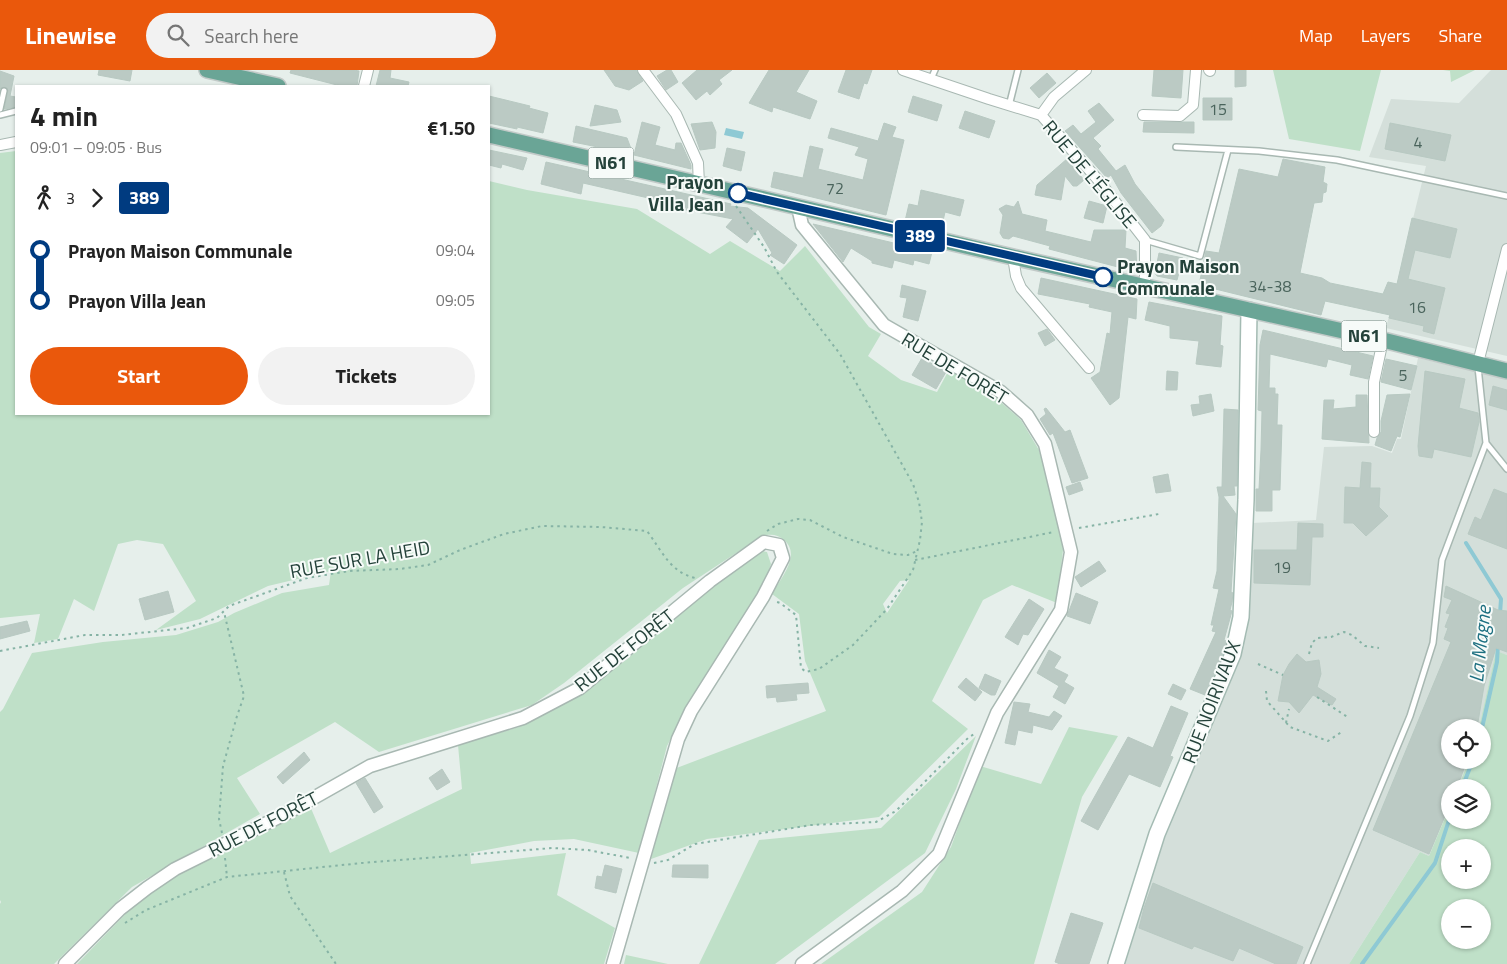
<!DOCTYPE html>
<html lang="en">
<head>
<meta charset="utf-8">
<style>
	:root { --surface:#fff; --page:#f2f2f2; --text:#222; --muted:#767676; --accent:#ea580c }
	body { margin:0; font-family:"Titillium Web",sans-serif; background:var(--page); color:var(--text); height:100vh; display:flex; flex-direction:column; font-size:19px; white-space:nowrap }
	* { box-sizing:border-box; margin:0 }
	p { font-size:16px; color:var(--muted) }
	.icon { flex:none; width:28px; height:28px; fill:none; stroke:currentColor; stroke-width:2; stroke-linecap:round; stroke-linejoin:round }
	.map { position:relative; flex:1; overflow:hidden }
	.side { position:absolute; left:15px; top:15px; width:475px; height:330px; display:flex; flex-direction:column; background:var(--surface); border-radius:0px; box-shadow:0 1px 4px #0004 }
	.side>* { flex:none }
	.badge { padding:0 10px; border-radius:4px; font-size:18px; line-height:32px }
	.fabs { position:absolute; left:1441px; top:649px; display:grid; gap:10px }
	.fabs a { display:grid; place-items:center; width:50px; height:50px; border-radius:50%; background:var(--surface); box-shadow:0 1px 4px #0004; font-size:25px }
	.map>.badge { position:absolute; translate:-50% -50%; box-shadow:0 0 0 2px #fff }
	.legs { display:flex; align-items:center; gap:8px; height:55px; padding:0 15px; font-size:16px }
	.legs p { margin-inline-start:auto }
	.summary { display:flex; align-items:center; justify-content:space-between; height:85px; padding:0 15px }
	h1 { font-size:28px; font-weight:700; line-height:38px }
	.primary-button { display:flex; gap:10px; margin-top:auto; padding:10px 15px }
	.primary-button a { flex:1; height:58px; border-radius:30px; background:var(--accent); color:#fff; font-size:20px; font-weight:700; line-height:58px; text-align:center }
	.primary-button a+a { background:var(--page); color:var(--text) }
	ul { padding:0 15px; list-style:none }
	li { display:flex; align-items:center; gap:18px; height:50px; font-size:19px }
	li i { display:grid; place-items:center; width:8px; height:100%; margin:0 6px; background:currentColor }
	li i::after { content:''; width:12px; height:12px; margin:-6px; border:4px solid; border-radius:50%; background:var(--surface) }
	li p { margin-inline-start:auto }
	li:first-child i { background:linear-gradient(#0000 50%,currentColor 0) }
	li:last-child i { background:linear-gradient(currentColor 50%,#0000 0) }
	header { display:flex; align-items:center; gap:30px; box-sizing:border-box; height:70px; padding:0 25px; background:var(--accent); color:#fff }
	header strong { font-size:24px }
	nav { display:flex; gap:28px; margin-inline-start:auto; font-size:18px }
	.search { width:350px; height:45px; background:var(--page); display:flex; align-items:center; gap:12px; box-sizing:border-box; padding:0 18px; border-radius:28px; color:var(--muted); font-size:19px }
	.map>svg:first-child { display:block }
	.built { fill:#d4dfda }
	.green { fill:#bfe0c8; fill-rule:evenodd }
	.water { fill:#8ec9d4 }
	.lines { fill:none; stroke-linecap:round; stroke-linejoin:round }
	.stream { stroke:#8ec9d4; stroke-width:4 }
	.building { fill:#bbcac4; stroke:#b8c9c2 }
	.service-casing { stroke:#a8b8b2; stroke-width:8 }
	.minor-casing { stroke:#a8b8b2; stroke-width:12 }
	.tertiary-casing { stroke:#a8b8b2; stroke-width:15 }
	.secondary-casing { stroke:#a4bbb3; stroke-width:18 }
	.primary-casing { stroke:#c2cac8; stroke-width:18 }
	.path { stroke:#86b3a5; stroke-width:2; stroke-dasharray:2.5 4; stroke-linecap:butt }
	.service { stroke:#fff; stroke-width:5 }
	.minor { stroke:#fff; stroke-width:10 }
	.tertiary { stroke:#fff; stroke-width:12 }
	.secondary { stroke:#fff; stroke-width:15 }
	.primary { stroke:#6aa596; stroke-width:15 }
	.line-1-casing { stroke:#fff; stroke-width:11 }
	.line-1 { stroke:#003b80; stroke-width:8 }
	.stop-1-dot { fill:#fff; stroke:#003b80; stroke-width:2.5 }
	.labels { text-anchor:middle; stroke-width:4; stroke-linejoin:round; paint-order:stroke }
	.number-label { font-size:16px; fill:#4a645c }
	.shield { fill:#f7fbf9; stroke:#637a73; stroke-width:1 }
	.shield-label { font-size:18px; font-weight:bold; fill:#24423a }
	.street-label { font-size:19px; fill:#24423a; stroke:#f7fbf9 }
	.stop-label { font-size:19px; font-weight:bold; fill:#24423a; stroke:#f7fbf9; text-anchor:end }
	.water-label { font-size:20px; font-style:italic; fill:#1c6f80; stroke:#f7fbf9 }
</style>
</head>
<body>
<header>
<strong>Linewise</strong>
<div class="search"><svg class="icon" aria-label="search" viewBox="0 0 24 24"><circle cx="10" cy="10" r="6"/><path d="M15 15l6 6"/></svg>Search here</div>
<nav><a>Map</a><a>Layers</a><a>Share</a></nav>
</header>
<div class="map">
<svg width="1507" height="894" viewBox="0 0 1507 894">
	<rect width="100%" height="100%" fill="#e6efeb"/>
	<path class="built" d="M1491,0H1507V286L1386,258L1426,96L1369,87L1391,29L1459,33Z
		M1418,288L1507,309V585L1496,582L1479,657L1450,658V690H1469L1458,717L1450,718V736L1429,786L1420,782L1349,894H1122L1137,838L1190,696L1247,563L1252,453L1316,450L1324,377L1372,376L1392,383L1397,369H1401Z"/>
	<path class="green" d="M1273,0H1381L1360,81L1289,69Z
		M1443,0H1475L1451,12L1450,1Z
		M16,81V344H489V111L527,120L637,139L710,184L730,171L780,201L805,176L869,257L881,264L868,286L901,310L937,322L950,298L995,327L1021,350L1039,380L1056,442L1063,480L1057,533L1012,515L983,530L932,631L968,659L879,747L707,769L651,789L674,699L826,641L805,591L799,544L772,524C780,509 802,485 784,470C777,464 771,464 762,466L683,518L564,613L532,635L379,682L335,652L237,708L260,744L132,817L54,894H0V834L1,832L0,830V642L3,639L32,583L103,572L176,565L218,552L234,543L282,523L329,515L331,501L268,516L200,549L156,560L196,531L163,474L137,470L118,474L94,541L74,529L58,569L34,573L40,544L0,548V83ZM909,510L887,543L883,534L900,511Z
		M757,480L767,482L771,494L764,515L689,633L667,676L639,783L574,769L534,771L470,783L471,794L566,783L557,825L615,858L604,894H77L139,830L201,789L310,736L330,783L462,719L458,675L519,657L576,624Z
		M1496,581L1507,585V894H1349L1420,782L1429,786L1450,736V750H1482V718L1458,717L1469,690H1482V658L1479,657ZM1450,778H1482V810H1450ZM1450,838H1482V870H1450Z
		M1069,657L1118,666L1082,727L1034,894H821L922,822L951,777L980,696L1041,714Z
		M976,666L956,719L925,783L775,894H699L759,770L881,758Z
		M626,885L668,894H624Z"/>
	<path class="water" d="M726,58L744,62L742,69L724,65Z"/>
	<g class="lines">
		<path class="stream" d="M1466,473L1501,529L1500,544
			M1482,658L1497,592L1498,574
			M1462,718L1473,690
			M1362,894L1435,793L1450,747"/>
	</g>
	<path class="building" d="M99,0H132L130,11L98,5Z
		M291,0H354L359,1L357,16H341L290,3Z
		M380,0H391L390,8L409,12L408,16H376Z
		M604,0H636L643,11L629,20L615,16Z
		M667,0H671L678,12L666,20L657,6Z
		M697,0H732L719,10L722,14L710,25L707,21L696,30L682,13Z
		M769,0H809L796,22L817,31L810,49L773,37L772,42L749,33Z
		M846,0H872L867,14L864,13L859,29L838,22Z
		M1154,0H1183L1181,28L1152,26Z
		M1235,0H1246V16L1235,17Z
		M0,1L14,6L10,26L16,27V37L4,39L8,20L4,17L0,19Z
		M1047,3L1056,13L1039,28L1030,18Z
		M489,26L530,36L529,38L548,43L543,63L517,57V59L489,53Z
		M913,26L942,35L937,51L908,42Z
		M1203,28H1232V50H1203Z
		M1099,33L1114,50L1093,68L1101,76L1098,79L1116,101L1125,95L1135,114L1164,150L1161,156L1152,163L1121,123L1111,105L1107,108L1065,61L1073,55L1081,64L1096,52L1088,41Z
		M595,35L617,40L621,52L590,56Z
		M965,41L995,51L989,68L959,58Z
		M642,52L660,57L655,75L675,80L676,73H681L691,95V99L634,85Z
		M712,52L716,62L715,78L700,80L691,54Z
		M1144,52H1194V63L1143,62Z
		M884,53L896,57L892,67L904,70L886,145L771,117L774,102L803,108L810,76L823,79L818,99L863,110L868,89L855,85L859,77L828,68L831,58L878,71Z
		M1390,53L1451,65L1445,91L1385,79Z
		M576,56L627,68L633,84L573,72Z
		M727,78L745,82L741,101L723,96Z
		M489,80L527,88L523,100L502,94L501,98L489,95Z
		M1068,88V91L1084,110L1077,116H1073L1065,106L1061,130L1035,125L1037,115Z
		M1283,89L1325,97L1323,112L1327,114L1326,122L1323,123L1322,132L1314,133L1300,203L1322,208L1330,213L1383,224L1388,212L1397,214L1412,148L1457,159L1450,188L1415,180L1408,209L1445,218L1434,264L1423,261L1424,256L1389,248L1390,245L1325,231L1321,245L1199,215L1206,181L1219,183L1239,99L1278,107Z
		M546,92L731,134L730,136L748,138L797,175L784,194L770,185L772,183L758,159L747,173L726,157L733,149L666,136L656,134L657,130L583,113L581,124L541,114Z
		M921,120L964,130L960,146L945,142L941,160L905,151L909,134L918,136Z
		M1018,131L1022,144L1047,150L1045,161L1091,172L1094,160H1126L1125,178L1136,181L1137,202L1049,179L1050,176L1013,166L1009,169L1003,168L1000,163L1003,145L999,139L1006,135L1014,137Z
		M1089,131L1107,136L1103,153L1084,148Z
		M813,154L932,182L929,194L914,190L913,195L894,190L892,198L872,193V191L851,178L843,192Z
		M1159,183L1183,188L1177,210L1157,206L1155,203Z
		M1041,208L1137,229L1136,249L1128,247L1119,328L1110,335L1091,308L1100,302L1107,263L1110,264L1112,242L1089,237L1090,234L1038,224Z
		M902,215L926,221L918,251L903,247L907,228L900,227Z
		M1149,232L1222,246L1220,275L1223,276L1221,297L1196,294L1199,271L1170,268V256L1145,250Z
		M1047,259L1055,270L1045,276L1038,263Z
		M1263,260L1373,286L1368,309L1350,305L1352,295L1328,289L1326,297L1270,284L1269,318H1275V324H1278L1277,355H1282L1280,420H1272V441H1256V419H1259L1261,380L1262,341L1258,340L1260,275Z
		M922,288L946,302L936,319L912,305Z
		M1386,289L1417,296L1411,320L1381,312Z
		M1167,301L1178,302L1177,320H1166Z
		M1425,301L1465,309L1459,338L1478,343L1479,352L1471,387L1434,379L1432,388L1419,386L1418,376Z
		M1493,316L1507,320V340L1489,335Z
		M1211,324L1214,341L1193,346L1191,335L1200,334L1199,326Z
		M1410,324L1400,367L1397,366L1391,381L1375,375L1377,368L1381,362V351L1387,325Z
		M1356,325H1367L1369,373L1322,369L1324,330H1334L1333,339L1356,337Z
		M1046,338L1065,362L1070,360L1088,408L1072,413L1053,363L1050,365L1040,349L1046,344L1044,339Z
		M1224,339L1238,340L1237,416H1234L1235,425L1223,426L1236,444L1231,522L1233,523L1232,532L1230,540L1232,541L1224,570L1226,571L1224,581L1205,625L1190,619L1216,562L1212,561L1214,555H1211L1219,519L1213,518L1217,501L1219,427L1217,417H1222Z
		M1362,392L1371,393L1370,418H1380L1379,437L1388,446L1366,466L1353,453H1344L1345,417L1360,418Z
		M1168,404L1171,421L1156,423L1153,407Z
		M1080,412L1083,420L1069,425L1066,417Z
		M1494,419L1507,424V479L1468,464L1475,447L1481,450Z
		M1298,453L1323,454V467H1312L1310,515L1254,513V480H1297Z
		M1099,491L1106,501L1081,517L1075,507Z
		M1446,516L1498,540L1507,541V582L1496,578L1484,616L1477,658H1450V690H1467L1457,718H1450V734L1429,784L1373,760L1451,572L1444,569L1448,558L1445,557L1450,544L1446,543L1452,530L1444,527Z
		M168,521L174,542L145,550L139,529Z
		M1076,523L1098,532L1090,554L1067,546Z
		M1029,529L1044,539L1028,565L1023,564L1018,575L1005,567Z
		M27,551L30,561L0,569V557Z
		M1049,580L1061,587L1054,598L1068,605L1064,612L1074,618L1065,634L1053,627L1059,616L1037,603Z
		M1297,584L1306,592L1319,590L1321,604L1317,617L1336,629L1332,635L1313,625L1299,643L1289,632L1278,631L1283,605L1289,594Z
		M985,604L1001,611L995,625H991L979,618Z
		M966,608L982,622L975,631L958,617Z
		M808,613L809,623L796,624L797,630L777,632L776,627L767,628L766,616Z
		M1173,614L1186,620L1181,630L1168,624Z
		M1014,632L1030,634L1028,642L1049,647L1054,641L1062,646L1052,660L1033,655L1032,663L1018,660L1015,675L1005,673Z
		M1171,636L1188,643L1170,686L1173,687L1160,717L1129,704L1098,760L1081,751L1128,667L1153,678Z
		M304,682L310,690L283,714L277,707Z
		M442,699L450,712L437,720L429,708Z
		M365,708L383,737L374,743L356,713Z
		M605,795L622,799L616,823L595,818L597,806L602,807Z
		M673,795H708V808L672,807Z
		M1153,813L1303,877L1296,894H1276L1239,878L1233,891L1194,876L1192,879L1139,858L1144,838Z
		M1071,843L1103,853L1089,894H1060L1055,892Z"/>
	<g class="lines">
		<g class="service-casing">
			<path id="service" d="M931,9L935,0
				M1009,36L1018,0
				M0,39L4,21
				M0,45L16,41
				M1176,77L1259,81L1337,90L1507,126
				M1145,170L1200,186L1228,80
				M1478,297L1486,373L1507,399
				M1307,894L1410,646L1433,573L1442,490L1486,373"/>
		</g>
		<g class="minor-casing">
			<path id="minor" d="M643,0L676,44L698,93L699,114
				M903,0L989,29L1041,45L1099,111L1145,170V217
				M1209,0L1210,1
				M364,16L368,0
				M1041,45L1054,27L1086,0
				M1143,45L1180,46L1193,35L1196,0
				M0,75L16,72
				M1013,187L1016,206L1021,218L1089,298
				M1478,293L1507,179
				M1374,362V312L1383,270"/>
		</g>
		<g class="tertiary-casing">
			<path id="tertiary" d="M798,137L802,155L884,255L1001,322L1027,345L1045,374L1071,482L1061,540L997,643L939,784L902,821L802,894
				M65,894L120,839L147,818L175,799L287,743L370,696L523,648L580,618L710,511L764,472L779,475L783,488L763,527L691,641L678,669L613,894"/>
		</g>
		<g class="secondary-casing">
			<path id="secondary" d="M1116,894L1157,764L1233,584L1241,547L1246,430L1249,240"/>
		</g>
		<g class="primary-casing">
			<path id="primary" d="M207,0L278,16
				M489,65L1013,187L1383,270L1507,301"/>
		</g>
		<path class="path" d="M736,136L764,177L777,202L840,284L913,414L919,432L922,452L920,470L913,500L887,539L853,575L819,599L806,602L801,598L796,545L780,533L774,531
			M1079,458L1159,444
			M767,461L778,454L798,449L810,450L843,467L893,484L908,485L917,481
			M915,490L1054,462
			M0,581L85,565H121L187,558L217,548L229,536L307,508L349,501L400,499L428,495L460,480L504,464L542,456L601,457L647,461C662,481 670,502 695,508
			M1309,584L1312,573L1317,568L1331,567L1344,562L1352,565L1365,576L1379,578
			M1258,594L1283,605
			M1266,621L1267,631L1290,657L1328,671L1343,661
			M1317,627L1349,648
			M1286,653L1289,639
			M222,763L219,749L223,696L237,646L244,626L224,542
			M225,788L227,807
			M654,793L668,790L695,774L811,755L876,752L896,741L969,667L976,663
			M284,802L290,826L336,894
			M125,853L146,840L227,807L362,793L553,778L588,780L630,788"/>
		<use href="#service" class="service"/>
		<use href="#minor" class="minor"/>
		<use href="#tertiary" class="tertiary"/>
		<use href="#secondary" class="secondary"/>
		<use href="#primary" class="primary"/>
	</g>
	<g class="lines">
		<g class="line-1-casing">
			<path id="line-1" d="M738,123L1103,207"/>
		</g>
		<use href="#line-1" class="line-1"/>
	</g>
	<g class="stop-1-dot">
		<circle cx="738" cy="123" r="9"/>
		<circle cx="1103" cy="207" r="9"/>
	</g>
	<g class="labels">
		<g class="number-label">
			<text x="1218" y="45">15</text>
			<text x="1418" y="78">4</text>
			<text x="835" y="124">72</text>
			<text x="1270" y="222">34-38</text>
			<text x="1417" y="243">16</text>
			<text x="1403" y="311">5</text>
			<text x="1282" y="503">19</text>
		</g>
		<g class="shield">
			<rect x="588.5" y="77.5" width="45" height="31" rx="4"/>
			<rect x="1341.5" y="250.5" width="45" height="31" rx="4"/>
		</g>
		<g class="shield-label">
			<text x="611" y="99">N61</text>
			<text x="1364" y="272">N61</text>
		</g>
		<g class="street-label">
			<text transform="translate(1090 104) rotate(50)" y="7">RUE DE L'ÉGLISE</text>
			<text transform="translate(955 298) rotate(31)" y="7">RUE DE FORÊT</text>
			<text transform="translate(360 489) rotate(-10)" y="7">RUE SUR LA HEID</text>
			<text transform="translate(624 580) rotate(-38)" y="7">RUE DE FORÊT</text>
			<text transform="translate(1211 632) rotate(-69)" y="7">RUE NOIRIVAUX</text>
			<text transform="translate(263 754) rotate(-27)" y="7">RUE DE FORÊT</text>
		</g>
		<g class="stop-label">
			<text x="724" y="119">Prayon<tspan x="724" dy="22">Villa Jean</tspan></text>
			<text x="1117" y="203" text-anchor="start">Prayon Maison<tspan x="1117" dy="22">Communale</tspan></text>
		</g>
		<g class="water-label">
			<text transform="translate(1480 574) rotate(-84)" y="7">La Magne</text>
		</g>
	</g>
</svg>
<div class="fabs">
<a><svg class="icon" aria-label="locate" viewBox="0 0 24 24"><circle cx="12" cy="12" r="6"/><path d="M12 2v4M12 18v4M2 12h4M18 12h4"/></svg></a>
<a><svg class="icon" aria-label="layers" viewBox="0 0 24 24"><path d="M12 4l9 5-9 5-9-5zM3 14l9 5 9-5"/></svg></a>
<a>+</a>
<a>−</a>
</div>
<b class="badge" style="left:920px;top:166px;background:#003b80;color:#fff">389</b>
<section class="side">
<div class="summary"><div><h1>4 min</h1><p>09:01 – 09:05 · Bus</p></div><b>€1.50</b></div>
<div class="legs"><svg class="icon" aria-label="walk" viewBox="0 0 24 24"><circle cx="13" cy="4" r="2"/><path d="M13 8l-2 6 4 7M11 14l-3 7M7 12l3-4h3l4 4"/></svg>3<svg class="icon" aria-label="forward" viewBox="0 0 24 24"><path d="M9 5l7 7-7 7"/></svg><b class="badge" style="background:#003b80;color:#fff">389</b></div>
<ul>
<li><i style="color:#003b80"></i><b>Prayon Maison Communale</b><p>09:04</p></li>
<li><i style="color:#003b80"></i><b>Prayon Villa Jean</b><p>09:05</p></li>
</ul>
<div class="primary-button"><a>Start</a><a>Tickets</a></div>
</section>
</div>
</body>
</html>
